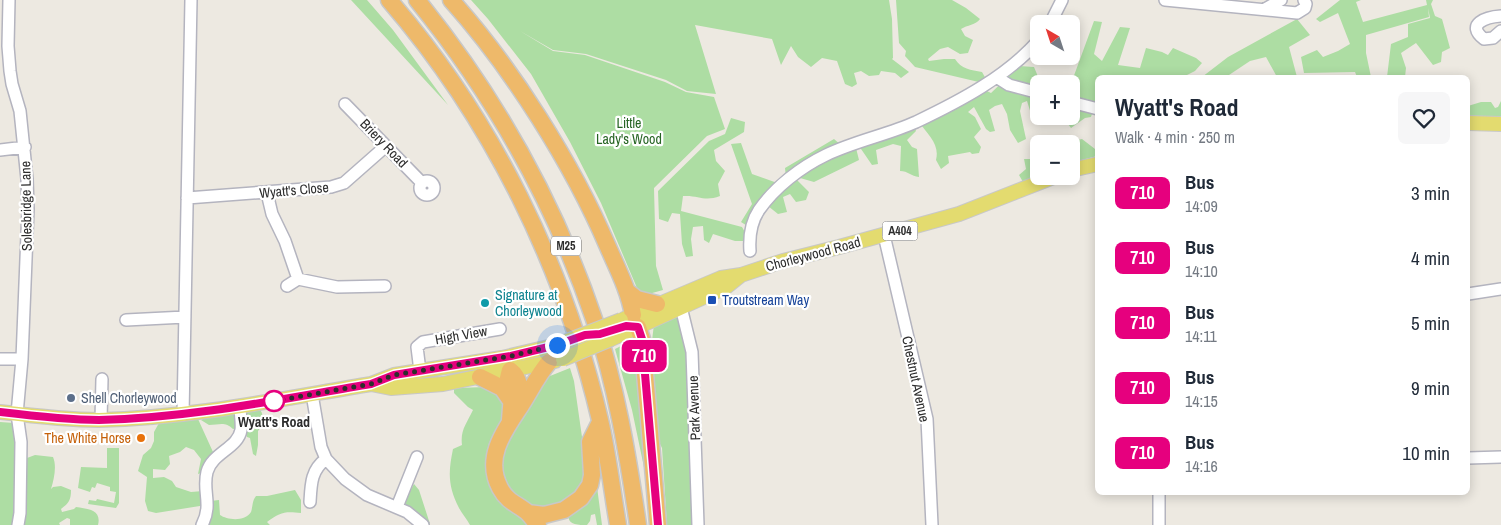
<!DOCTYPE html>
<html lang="en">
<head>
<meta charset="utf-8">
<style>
	:root { --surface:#fff; --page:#f6f6f7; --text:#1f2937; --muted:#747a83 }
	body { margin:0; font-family:"Archivo Narrow",sans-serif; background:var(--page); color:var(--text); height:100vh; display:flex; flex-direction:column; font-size:19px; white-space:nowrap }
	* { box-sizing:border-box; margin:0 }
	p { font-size:16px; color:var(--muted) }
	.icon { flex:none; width:28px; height:28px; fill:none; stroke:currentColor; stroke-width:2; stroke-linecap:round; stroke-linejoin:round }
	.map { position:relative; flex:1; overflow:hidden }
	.panel { position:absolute; left:1095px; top:75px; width:375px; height:420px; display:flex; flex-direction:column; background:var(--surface); border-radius:8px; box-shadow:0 2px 12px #0003 }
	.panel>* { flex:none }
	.badge { padding:0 10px; border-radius:8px; font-size:18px; line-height:32px }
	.needle { width:32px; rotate:321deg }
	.fabs { position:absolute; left:1030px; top:15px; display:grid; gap:10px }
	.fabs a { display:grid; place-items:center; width:50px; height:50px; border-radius:8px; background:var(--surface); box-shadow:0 2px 12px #0003; font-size:25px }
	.you { position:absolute; width:25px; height:25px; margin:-12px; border:4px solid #fff; border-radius:50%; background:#1a73e8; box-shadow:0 0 0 8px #1a73e833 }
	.map>.badge { position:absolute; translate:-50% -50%; box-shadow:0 0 0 2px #fff }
	.round { display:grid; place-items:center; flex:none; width:52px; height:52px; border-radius:8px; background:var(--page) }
	.headline { display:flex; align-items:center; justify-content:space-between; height:85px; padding:0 20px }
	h1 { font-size:24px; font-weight:700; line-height:38px }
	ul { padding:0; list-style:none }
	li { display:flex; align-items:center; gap:15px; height:65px; padding:0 20px }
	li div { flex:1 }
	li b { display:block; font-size:19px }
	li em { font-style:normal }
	li .badge { min-width:55px; font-weight:700; text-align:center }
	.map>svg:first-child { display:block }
	.green { fill:#addda3 }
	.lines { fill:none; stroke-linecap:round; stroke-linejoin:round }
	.minor-casing { stroke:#b4b4bf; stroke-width:14 }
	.major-casing { stroke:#c8c8c8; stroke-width:16 }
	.highway-casing { stroke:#c8c8c8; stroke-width:19 }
	.minor { stroke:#fff; stroke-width:11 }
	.major { stroke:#e3db6f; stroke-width:14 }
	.highway { stroke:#eeb96a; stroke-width:16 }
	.major-bridge-casing { stroke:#c8c8c8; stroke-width:16; stroke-linecap:butt }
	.major-bridge { stroke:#e3db6f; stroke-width:14 }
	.line-casing { stroke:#fff; stroke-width:11 }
	.line { stroke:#e6007e; stroke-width:8 }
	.walk { stroke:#2d2d2d; stroke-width:5; stroke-dasharray:0 9 }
	.transit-dot { fill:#1a4fb4; stroke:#fff; stroke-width:2 }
	.culture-dot { fill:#0f9aa8; stroke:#fff; stroke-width:2 }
	.service-dot { fill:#5c6f8a; stroke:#fff; stroke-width:2 }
	.stop-dot { fill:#fff; stroke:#e6007e; stroke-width:2.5 }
	.food-dot { fill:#e8710a; stroke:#fff; stroke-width:2 }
	.labels { text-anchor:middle; stroke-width:4.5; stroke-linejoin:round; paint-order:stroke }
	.shield { fill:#fff; stroke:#6c6c6c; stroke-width:1 }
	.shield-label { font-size:12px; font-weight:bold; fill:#2d2d2d }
	.park-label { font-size:14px; fill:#266423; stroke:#fff }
	.street-label { font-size:14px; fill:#2d2d2d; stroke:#fff }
	.culture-label { font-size:14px; fill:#0d838f; stroke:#fff; text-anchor:start }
	.transit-label { font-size:14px; fill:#164399; stroke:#fff; text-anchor:start }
	.service-label { font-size:14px; fill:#4e5e75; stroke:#fff; text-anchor:start }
	.stop-label { font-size:14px; font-weight:bold; fill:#2d2d2d; stroke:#fff }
	.food-label { font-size:14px; fill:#c56008; stroke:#fff; text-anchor:end }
</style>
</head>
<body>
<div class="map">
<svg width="1501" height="525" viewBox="0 0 1501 525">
	<rect width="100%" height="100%" fill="#ede9e1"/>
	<path class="green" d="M351,0H367L393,30L448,105Z
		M471,0H889L892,19L893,58L892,59L909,72L901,78L895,73L881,71L879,75L869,76L861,71L854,73L857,84L852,87L845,84L837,61L822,58L811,67L798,57L791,46L781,65L772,39L695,25L716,94L687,91L666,80L586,54L553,50L520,31L553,51L585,55L665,82L686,92L714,97L725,129L707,136L654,188L656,266L663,290L645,295L637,288L601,203L570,142L531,74L488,19Z
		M896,0H952L966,8L980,19C976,25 967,25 961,29L965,36L973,40L968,53L960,54L948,47L940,49L928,59L929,61L944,59H955C961,69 971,70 982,72L986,79L983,83L915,67L905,56L906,51L899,43Z
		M1340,0H1361L1356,2L1363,22L1427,5L1426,0H1433L1431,4L1435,16L1442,19L1450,48L1442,52L1441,62L1433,65L1416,43L1401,53L1406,68L1405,77H1387L1391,44L1408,37V24L1430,18L1428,8L1429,17L1366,35V53L1371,77H1357L1355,72L1304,73L1301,57L1317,50L1323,57L1338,51L1350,44L1338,13L1320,22L1316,19Z
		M1297,19L1310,35L1289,47L1297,77H1277L1266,57L1250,61L1226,77H1202L1228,57Z
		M1094,21L1102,22L1094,54L1102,61L1120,27L1130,28L1118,65L1140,68L1146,48L1162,52L1168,55L1173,48L1196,58L1202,63L1195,71L1183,77L1098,78L1097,112L1093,111L1091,117L1085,118L1071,128L1068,124L1067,116H1071V84H1039V116H1044L1039,120L1032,117L1027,101L1022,103L1020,111L1026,139L1018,143L1010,130L1007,114L1002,104L995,106L989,110L995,131L990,132L986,129L974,107L968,112L975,117L981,129L974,137L981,147L979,153L972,154L970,152L948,156L949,163L941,169L936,160C940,144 928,135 919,122L985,90L991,93L1019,66L1034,67L1039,79L1072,81Z
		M1501,101V122L1468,121V106L1481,102H1491L1495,108L1498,107Z
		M731,118L745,122L744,132L714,150L716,161L725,171L718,184L720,196C704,202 699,195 683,196L681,211L742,227L746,234V241H735L713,234L709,243L704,240L703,226L693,227L691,239L693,256L686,257L682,244L680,214L672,213L668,222L659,219L658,191L709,141L725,134Z
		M914,125L916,131L907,140L912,147L917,149L919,177C911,176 908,171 900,171L901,146L893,144L876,150L878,164L872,165L859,146Z
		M834,139L842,146L856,148L859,160L814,182L800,178L797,180L809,192L806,200L796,202L790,194L783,197L787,212L778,214L768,206L749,227L741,222L752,204L731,144L741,143L752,174L780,184L786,178L785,168Z
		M1082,139L1095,149L1097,148V156L1071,163L1073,141Z
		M1024,159H1031L1039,165V174L1023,182L1019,175L1026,169Z
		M675,315L681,316L690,352L696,525H667L662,448L658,440L651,349L654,324Z
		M629,342L637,349L650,496L632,410L615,349Z
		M570,368L574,381L586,465L583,487L564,504L538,508L526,503L510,490L503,471L501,456L509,439L545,378Z
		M488,387L503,394L504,419L489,443L487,456L486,472L491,487L509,510L531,525H470C467,519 462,514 459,508C448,486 448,473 453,449L462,445C460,430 467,423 473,410L468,407L454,393V388Z
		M257,406C265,414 265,423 258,431V445L256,456L253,454L250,438L247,437L244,430L239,428L233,429C225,421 219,425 209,425L201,420L207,417L235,413Z
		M198,419L213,452L204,472L198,474L201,459L194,450L186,447L180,452L169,456L170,464L165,470L153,469V478L164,477L172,481L176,487L191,492L203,491L206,505L156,513L148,511L145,501L147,477L138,471L143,455L151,448L154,441V432L159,423Z
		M0,422L14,423L17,443L15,525H0Z
		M107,448H119V503L116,508L88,504L89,500L96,501L97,499L114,503L116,492L110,491V487L97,483L95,488L92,487L90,492L78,488L81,467L107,468Z
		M35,455L53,457C57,466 54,479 51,489L53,487L61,486L71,490C71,500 69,503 61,509L62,512L74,509L76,507C87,509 102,509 98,525H70V519L67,518L59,523L60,525H23L25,507L27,461V458Z
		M596,479L602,525H597L595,514L591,515L590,521L587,525C578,525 566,525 569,513Z
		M414,484L419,490L430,524L406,508L403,502L405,495L409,493Z
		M295,490L301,500V513C285,511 280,512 267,522L270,525H208L210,501L219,500L220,515C227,520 245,522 251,512C253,506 252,501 256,496H267Z"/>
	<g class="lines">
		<g class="minor-casing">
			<path id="minor" d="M9,0L8,46L10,71L12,84L20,111L27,179L28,209L22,359L17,414L21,442L20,513L18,525
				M1165,0L1297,13L1305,8L1306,4L1304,0
				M1265,9L1281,0
				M1501,16C1486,17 1465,24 1484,39L1493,38L1501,31
				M1050,24L1062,0
				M998,78L1009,85L1039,93
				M1071,102L1098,109
				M345,104L422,183
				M0,150L25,147
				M420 188a7 7 0 1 1 14 0a7 7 0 1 1-14 0Z
				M267,193L272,214L285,241L298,279
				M187,198L331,187L344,183L386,146
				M884,235L927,419L932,525
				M750,251C749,237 751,222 759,210C775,187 801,167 826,155C855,141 887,135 916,122C960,101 1006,77 1039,40
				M287,286L298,279L337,287L385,286
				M1468,294L1501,289
				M676,304L681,307L692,352L698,525
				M126,320L185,317
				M0,359H22
				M420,371L417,347L423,342L500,329
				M312,394L321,447L326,459L345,479L367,495L407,512L423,525
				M183,415L191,0
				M101,420L102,379
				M1468,458L1501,457
				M310,502C311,484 311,470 326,459
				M397,507L417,457
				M202,525C213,504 202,491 207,472C212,453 238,448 241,430C242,423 240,414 240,406
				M1159,525V492"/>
		</g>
		<g class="major-casing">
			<path id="major" d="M1468,123L1501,124
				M1071,170L1098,164
				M624,319L721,278L741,275L783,261L839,247L959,214L1056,176
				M611,339L726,287L741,275
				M371,384L391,388L443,384L555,361
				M0,412C33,416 66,420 99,420C191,418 281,399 371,384L394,375L502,358L557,345"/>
		</g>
		<g class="highway-casing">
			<path id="highway" d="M389,0C492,119 564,266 600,420C608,454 612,490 618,525
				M417,0C495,96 554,201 594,319C616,385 628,456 638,525
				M451,0C512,68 572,163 608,247C618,270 629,291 633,315
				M628,292L637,299L657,304
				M638,327L642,339L658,525
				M480,377L502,388L511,401
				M510,420L512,395L508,378L510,370C521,378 521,394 520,407
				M528,513L544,515L564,510L581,498L590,485L592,475L590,442L600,422
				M538,525C535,522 532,517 528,513C518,504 508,503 500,488C484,458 504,431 520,407C530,392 537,376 549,362"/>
		</g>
		<use href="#minor" class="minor"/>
		<use href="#major" class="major"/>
		<use href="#highway" class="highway"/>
		<g class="major-bridge-casing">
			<path id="major-bridge" d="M557,345L621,320
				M563,359L611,339"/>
		</g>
		<use href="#major-bridge" class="major-bridge"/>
	</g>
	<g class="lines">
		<g class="line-casing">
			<path id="line" d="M0,412C33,416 66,420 99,420C191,418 281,399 371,384L394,375L511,356L557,345L585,335L600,334L626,326L638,327L642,339L658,525"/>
		</g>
		<use href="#line" class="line"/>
		<path class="walk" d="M274,401L371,384L394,375L511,356L557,345"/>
	</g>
	<rect class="transit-dot" x="707" y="295" width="10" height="10" rx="2.5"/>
	<circle class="culture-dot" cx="485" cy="303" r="5"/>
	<circle class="service-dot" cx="71" cy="398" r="5"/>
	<circle class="stop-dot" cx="274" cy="401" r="10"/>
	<circle class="food-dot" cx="141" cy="438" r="5"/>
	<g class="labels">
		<g class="shield">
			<rect x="882.5" y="221.5" width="35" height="19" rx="4"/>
			<rect x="551" y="236.5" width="30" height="19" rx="4"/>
		</g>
		<g class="shield-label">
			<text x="900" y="235">A404</text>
			<text x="566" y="250">M25</text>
		</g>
		<g class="park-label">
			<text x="629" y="128">Little<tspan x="629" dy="16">Lady's Wood</tspan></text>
		</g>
		<g class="street-label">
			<text transform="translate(384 143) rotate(46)" y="5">Briery Road</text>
			<text transform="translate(294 190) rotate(-5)" y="5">Wyatt's Close</text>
			<text transform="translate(26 206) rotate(-91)" y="5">Solesbridge Lane</text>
			<text transform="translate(813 254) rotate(-15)" y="5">Chorleywood Road</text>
			<text transform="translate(461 335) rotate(-10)" y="5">High View</text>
			<text transform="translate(916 379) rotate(78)" y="5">Chestnut Avenue</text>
			<text transform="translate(694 408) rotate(-92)" y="5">Park Avenue</text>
		</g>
		<g class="culture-label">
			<text x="495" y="300">Signature at<tspan x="495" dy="16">Chorleywood</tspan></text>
		</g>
		<g class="transit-label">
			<text x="722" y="305">Troutstream Way</text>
		</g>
		<g class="service-label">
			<text x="81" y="403">Shell Chorleywood</text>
		</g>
		<g class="stop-label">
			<text x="274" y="427">Wyatt's Road</text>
		</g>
		<g class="food-label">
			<text x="131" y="443">The White Horse</text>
		</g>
	</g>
</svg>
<div class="fabs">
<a><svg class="needle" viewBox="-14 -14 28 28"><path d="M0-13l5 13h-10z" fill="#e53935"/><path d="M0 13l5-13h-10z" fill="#747a83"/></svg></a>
<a>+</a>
<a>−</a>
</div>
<div class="you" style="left:557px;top:345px"></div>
<b class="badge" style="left:644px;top:356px;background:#e6007e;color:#fff">710</b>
<section class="panel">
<div class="headline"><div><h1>Wyatt's Road</h1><p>Walk · 4 min · 250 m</p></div><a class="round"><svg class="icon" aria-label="heart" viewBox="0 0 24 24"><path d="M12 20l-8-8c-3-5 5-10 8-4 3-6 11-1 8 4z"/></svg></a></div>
<ul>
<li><span class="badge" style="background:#e6007e;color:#fff">710</span><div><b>Bus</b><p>14:09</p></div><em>3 min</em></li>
<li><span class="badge" style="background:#e6007e;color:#fff">710</span><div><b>Bus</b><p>14:10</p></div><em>4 min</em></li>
<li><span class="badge" style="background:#e6007e;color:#fff">710</span><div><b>Bus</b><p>14:11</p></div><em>5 min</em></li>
<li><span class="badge" style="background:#e6007e;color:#fff">710</span><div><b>Bus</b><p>14:15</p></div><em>9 min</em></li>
<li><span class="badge" style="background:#e6007e;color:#fff">710</span><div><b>Bus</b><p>14:16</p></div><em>10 min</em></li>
</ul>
</section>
</div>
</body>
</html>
